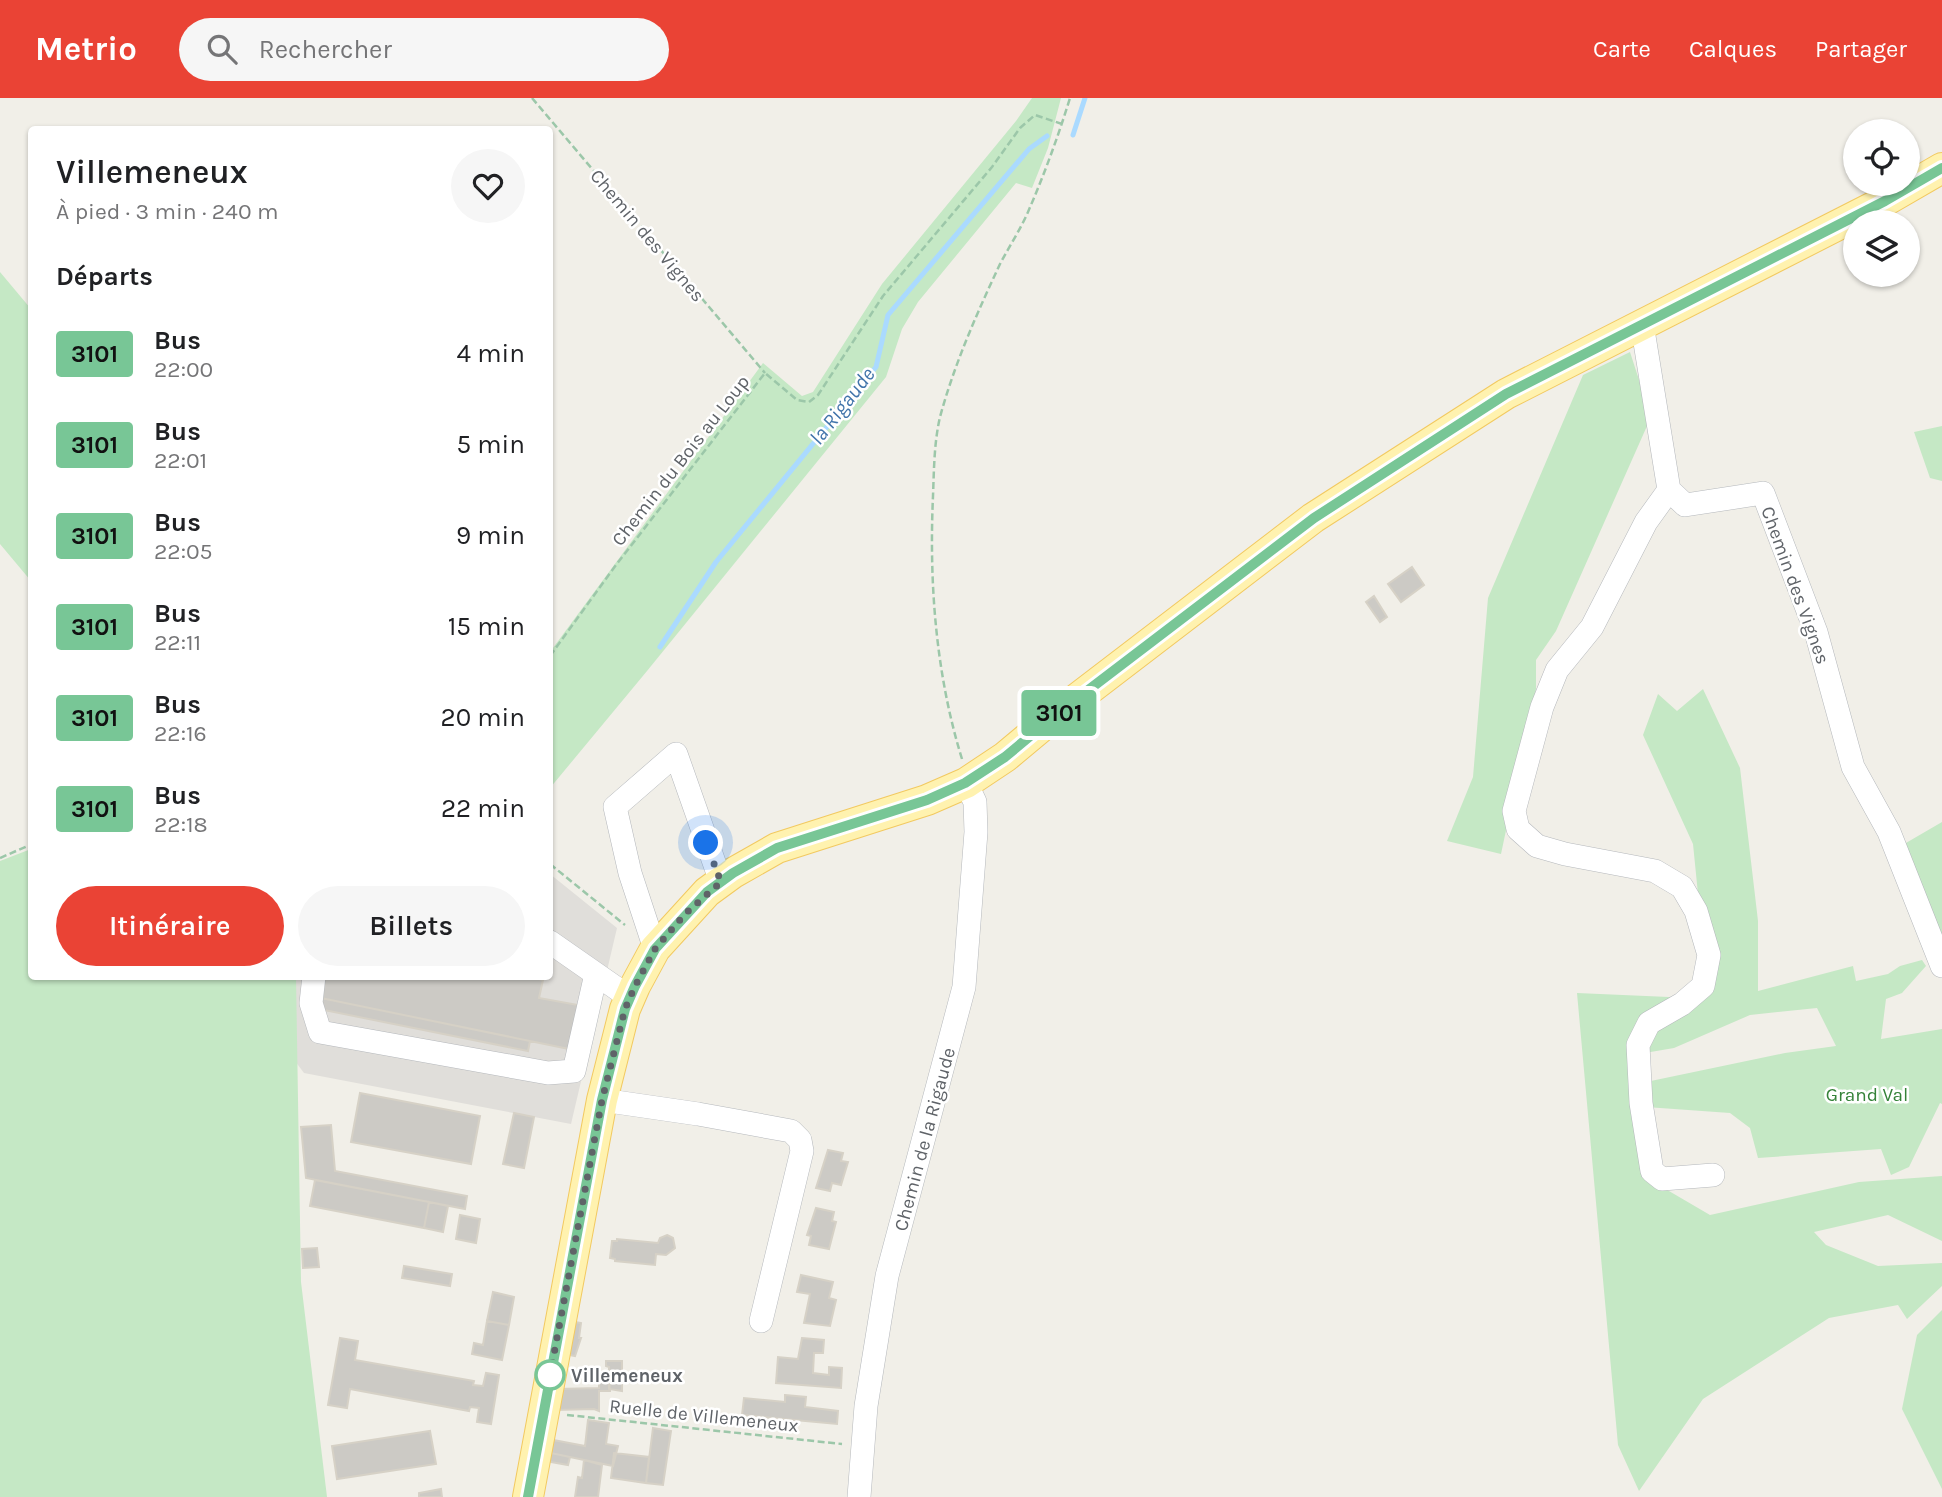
<!DOCTYPE html>
<html lang="fr">
<head>
<meta charset="utf-8">
<style>
	:root { --surface:#fff; --page:#f6f6f6; --text:#202124; --muted:#757577; --accent:#ea4335 }
	body { margin:0; font-family:Karla,sans-serif; background:var(--page); color:var(--text); height:100vh; display:flex; flex-direction:column; font-size:26px; white-space:nowrap }
	* { box-sizing:border-box; margin:0 }
	p { font-size:23px; color:var(--muted) }
	.icon { flex:none; width:38px; height:38px; fill:none; stroke:currentColor; stroke-width:2; stroke-linecap:round; stroke-linejoin:round }
	.map { position:relative; flex:1; overflow:hidden }
	.drawer { position:absolute; left:28px; top:28px; width:525px; height:854px; display:flex; flex-direction:column; background:var(--surface); border-radius:7px; box-shadow:0 2px 5px #0004 }
	.drawer>* { flex:none }
	.badge { padding:0 14px; border-radius:5px; font-size:24px; line-height:46px }
	.buttons { position:absolute; left:1843px; top:21px; display:grid; gap:14px }
	.buttons a { display:grid; place-items:center; width:77px; height:77px; border-radius:50%; background:var(--surface); box-shadow:0 2px 5px #0004; font-size:35px }
	.you { position:absolute; width:35px; height:35px; margin:-18px; border:5px solid #fff; border-radius:50%; background:#1a73e8; box-shadow:0 0 0 10px #1a73e833 }
	.map>.badge { position:absolute; translate:-50% -50%; box-shadow:0 0 0 4px #fff }
	h2 { padding:0 28px; font-size:26px; line-height:63px }
	.round { display:grid; place-items:center; flex:none; width:74px; height:74px; border-radius:37px; background:var(--page) }
	.overview { display:flex; align-items:center; justify-content:space-between; height:119px; padding:0 28px }
	h1 { font-size:33px; font-weight:600; line-height:52px }
	.primary-button { display:flex; gap:14px; margin-top:auto; padding:14px 28px }
	.primary-button a { flex:1; height:80px; border-radius:42px; background:var(--accent); color:#fff; font-size:28px; font-weight:600; line-height:80px; text-align:center }
	.primary-button a+a { background:var(--page); color:var(--text) }
	ul { padding:0; list-style:none }
	li { display:flex; align-items:center; gap:21px; height:91px; padding:0 28px }
	li div { flex:1 }
	li b { display:block; font-size:26px }
	li em { font-style:normal }
	li .badge { min-width:77px; font-weight:700; text-align:center }
	header { display:flex; align-items:center; gap:42px; box-sizing:border-box; height:98px; padding:0 35px; background:var(--accent); color:#fff }
	header strong { font-size:33px }
	nav { display:flex; gap:38px; margin-inline-start:auto; font-size:24px }
	.search { width:490px; height:63px; background:var(--page); display:flex; align-items:center; gap:18px; box-sizing:border-box; padding:0 24px; border-radius:38px; color:var(--muted); font-size:26px }
	.map>svg:first-child { display:block }
	.industrial { fill:#e0deda }
	.green { fill:#c5e8c5 }
	.lines { fill:none; stroke-linecap:round; stroke-linejoin:round }
	.stream { stroke:#aadaff; stroke-width:5 }
	.building { fill:#cccac5; stroke:#d6d1c6; stroke-width:2 }
	.minor-casing { stroke:#b5b8bc; stroke-width:24 }
	.major-casing { stroke:#f2c960; stroke-width:32 }
	.path { stroke:#9cc7a9; stroke-width:2.5; stroke-dasharray:7 3.5; stroke-linecap:butt }
	.minor { stroke:#fff; stroke-width:23 }
	.major { stroke:#fff2af; stroke-width:30 }
	.line-casing { stroke:#fff; stroke-width:16 }
	.line { stroke:#78c696; stroke-width:10 }
	.walk { stroke:#5f6368; stroke-width:7; stroke-dasharray:0 12.6 }
	.stop-dot { fill:#fff; stroke:#78c696; stroke-width:3.5 }
	.labels { text-anchor:middle; stroke-width:5; stroke-linejoin:round; paint-order:stroke }
	.street-label { font-size:19px; fill:#5f6368; stroke:#fff }
	.park-label { font-size:19px; fill:#348238; stroke:#fff }
	.stop-label { font-size:19px; font-weight:bold; fill:#5f6368; stroke:#fff; text-anchor:start }
	.water-label { font-size:21px; font-style:italic; fill:#4174aa; stroke:#fff }
</style>
</head>
<body>
<header>
<strong>Metrio</strong>
<div class="search"><svg class="icon" aria-label="search" viewBox="0 0 24 24"><circle cx="10" cy="10" r="6"/><path d="M15 15l6 6"/></svg>Rechercher</div>
<nav><a>Carte</a><a>Calques</a><a>Partager</a></nav>
</header>
<div class="map">
<svg width="1942" height="1399" viewBox="0 0 1942 1399">
	<rect width="100%" height="100%" fill="#f1efe8"/>
	<path class="industrial" d="M550,776L617,830L571,1026L304,975L292,959L283,879L550,878Z"/>
	<path class="green" d="M1032,0H1061L1048,50L1032,90L1016,85L918,204L902,231L886,279L647,573L550,690V554L763,265L802,298L813,294L882,186L1016,23Z
		M0,174L31,211V483L0,446Z
		M1630,254L1651,319L1556,533L1536,562V591L1501,756L1447,743L1473,679L1488,500L1583,277Z
		M1942,328V383L1930,380L1914,334Z
		M1703,591L1740,670L1758,823V893L1853,868L1856,883L1888,876L1900,868L1922,862L1926,868L1902,895L1886,901L1881,941L1942,931V1006L1940,1005L1909,1069L1891,1077L1881,1051L1758,1060L1750,1030L1730,1015L1646,1009V984L1785,955L1836,948L1817,910L1750,917L1674,950L1633,957L1645,1079L1710,1117L1859,1084L1942,1078V1143L1888,1117L1814,1134L1826,1147L1878,1168L1942,1165V1188L1907,1221L1898,1207L1829,1220L1703,1301L1639,1393L1618,1347L1577,895L1669,899L1708,896L1693,746L1643,637L1658,596L1677,613Z
		M1942,724V862L1899,749Z
		M31,751L32,878L296,879L301,1184L327,1399H0V763Z
		M1942,1212V1391L1902,1311L1917,1237Z"/>
	<g class="lines">
		<path class="stream" d="M1073,37L1085,0
			M660,549L716,464L876,269L888,217L1029,51L1047,38"/>
	</g>
	<path class="building" d="M1412,469L1424,487L1401,504L1388,486Z
		M1374,498L1387,519L1380,524L1366,504Z
		M325,878H525L543,882L539,900L578,907L569,951L321,900Z
		M321,900L530,943L528,953L319,911Z
		M360,995L480,1018L471,1066L351,1044Z
		M514,1015L534,1019L524,1070L503,1066Z
		M331,1027L335,1073L467,1098L465,1111L306,1080L301,1029Z
		M828,1052L843,1055L841,1063L848,1064L841,1087L832,1085L830,1093L816,1090Z
		M315,1082L429,1104L424,1130L310,1108Z
		M429,1104L448,1108L443,1134L424,1130Z
		M816,1110L834,1114L832,1123L836,1124L829,1151L809,1147L811,1138L807,1137Z
		M460,1117L480,1121L476,1145L456,1141Z
		M667,1137L673,1140L675,1150L666,1157L656,1156L655,1167L615,1163V1161L610,1160L612,1143H617V1141L658,1145L660,1140Z
		M317,1150L319,1169L303,1170L302,1151Z
		M404,1168L452,1176L450,1188L402,1180Z
		M801,1177L833,1184L829,1200L836,1202L830,1228L804,1225L810,1196L797,1194Z
		M493,1194L514,1199L509,1227L487,1223Z
		M487,1223L509,1227L502,1262L472,1256L474,1245L483,1247Z
		M570,1223L581,1225L579,1240H581L575,1258L564,1256Z
		M340,1240L358,1243L355,1262L474,1283L473,1287L483,1288L486,1275L499,1277L491,1326L477,1324L479,1310L470,1309L469,1313L350,1291L347,1310L328,1307Z
		M802,1240L824,1242L823,1255H814L813,1275L829,1277V1269L842,1270L841,1290L776,1285L778,1259L798,1261Z
		M606,1263H622V1293L609,1291V1269L606,1268Z
		M609,1282L610,1293H599V1313L594,1311L556,1312L558,1291L599,1290V1283Z
		M785,1297L806,1299L805,1309L838,1313L837,1326L742,1317L744,1300L785,1304Z
		M588,1322L609,1325L606,1346L618,1348L613,1368L546,1354L548,1341L585,1348Z
		M653,1330L671,1333L663,1387L646,1385Z
		M430,1333L436,1366L337,1381L332,1348Z
		M546,1354L570,1359L568,1367L545,1363Z
		M614,1355L649,1359L646,1385L611,1380Z
		M584,1362L602,1367L598,1399H575L578,1379L582,1380Z
		M441,1391L442,1399H419V1395Z"/>
	<g class="lines">
		<g class="minor-casing">
			<path id="minor" d="M1642,226L1669,392L1685,407L1763,395L1816,534L1853,669L1889,734L1942,868
				M1669,392L1646,424L1592,529L1557,572L1542,609L1514,713L1518,731L1537,748L1565,756L1655,773L1682,789L1696,813L1709,857L1703,888L1682,906L1649,925L1638,947L1641,1005L1652,1073L1662,1081L1713,1077
				M550,844L629,899
				M655,851L630,775L615,709L676,656L721,784
				M314,878L311,905L320,934L548,975L574,973L596,876
				M602,1002L698,1016L791,1033L800,1042L802,1053L761,1223
				M859,1399L866,1308L887,1178L964,889L976,734L975,704L966,685"/>
		</g>
		<g class="major-casing">
			<path id="major" d="M528,1399L602,1002L625,911L635,888L655,851L707,794L733,775L777,750L927,702L966,685L1005,659L1053,619L1313,420L1506,296L1885,103L1942,70"/>
		</g>
		<path class="path" d="M532,0L765,275
			M550,558L616,467L765,275L797,302L809,304L818,297L883,198L992,69L1020,30L1035,17L1062,26
			M962,661C936,577 929,486 933,398C934,372 934,345 940,319C954,267 977,215 1000,166C1009,149 1020,132 1028,114C1044,77 1058,39 1070,0
			M0,760L32,746
			M550,766L625,827
			M567,1317L842,1346"/>
		<use href="#minor" class="minor"/>
		<use href="#major" class="major"/>
	</g>
	<g class="lines">
		<g class="line-casing">
			<path id="line" d="M528,1399L602,1002L625,911L635,888L655,851L707,794L733,775L777,750L927,702L965,685L1005,659L1053,619L1314,420L1506,296L1885,103L1942,70"/>
		</g>
		<use href="#line" class="line"/>
		<path class="walk" d="M550,1277L602,1002L625,911L635,888L655,851L685,816L721,784L706,745"/>
	</g>
	<circle class="stop-dot" cx="550" cy="1277" r="14"/>
	<g class="labels">
		<g class="street-label">
			<text transform="translate(648 137) rotate(50)" y="7">Chemin des Vignes</text>
			<text transform="translate(680 362) rotate(-52)" y="7">Chemin du Bois au Loup</text>
			<text transform="translate(1796 487) rotate(70)" y="7">Chemin des Vignes</text>
			<text transform="translate(924 1041) rotate(-75)" y="7">Chemin de la Rigaude</text>
			<text transform="translate(704 1317) rotate(6)" y="7">Ruelle de Villemeneux</text>
		</g>
		<g class="park-label">
			<text x="1867" y="1003">Grand Val</text>
		</g>
		<g class="stop-label">
			<text x="571" y="1284">Villemeneux</text>
		</g>
		<g class="water-label">
			<text transform="translate(842 308) rotate(-52)" y="7">la Rigaude</text>
		</g>
	</g>
</svg>
<div class="buttons">
<a><svg class="icon" aria-label="locate" viewBox="0 0 24 24"><circle cx="12" cy="12" r="6"/><path d="M12 2v4M12 18v4M2 12h4M18 12h4"/></svg></a>
<a><svg class="icon" aria-label="layers" viewBox="0 0 24 24"><path d="M12 4l9 5-9 5-9-5zM3 14l9 5 9-5"/></svg></a>
</div>
<div class="you" style="left:706px;top:745px"></div>
<b class="badge" style="left:1059px;top:615px;background:#78c696;color:#111">3101</b>
<section class="drawer">
<div class="overview"><div><h1>Villemeneux</h1><p>À pied · 3 min · 240 m</p></div><a class="round"><svg class="icon" aria-label="heart" viewBox="0 0 24 24"><path d="M12 20l-8-8c-3-5 5-10 8-4 3-6 11-1 8 4z"/></svg></a></div>
<h2>Départs</h2>
<ul>
<li><span class="badge" style="background:#78c696;color:#111">3101</span><div><b>Bus</b><p>22:00</p></div><em>4 min</em></li>
<li><span class="badge" style="background:#78c696;color:#111">3101</span><div><b>Bus</b><p>22:01</p></div><em>5 min</em></li>
<li><span class="badge" style="background:#78c696;color:#111">3101</span><div><b>Bus</b><p>22:05</p></div><em>9 min</em></li>
<li><span class="badge" style="background:#78c696;color:#111">3101</span><div><b>Bus</b><p>22:11</p></div><em>15 min</em></li>
<li><span class="badge" style="background:#78c696;color:#111">3101</span><div><b>Bus</b><p>22:16</p></div><em>20 min</em></li>
<li><span class="badge" style="background:#78c696;color:#111">3101</span><div><b>Bus</b><p>22:18</p></div><em>22 min</em></li>
</ul>
<div class="primary-button"><a>Itinéraire</a><a>Billets</a></div>
</section>
</div>
</body>
</html>
